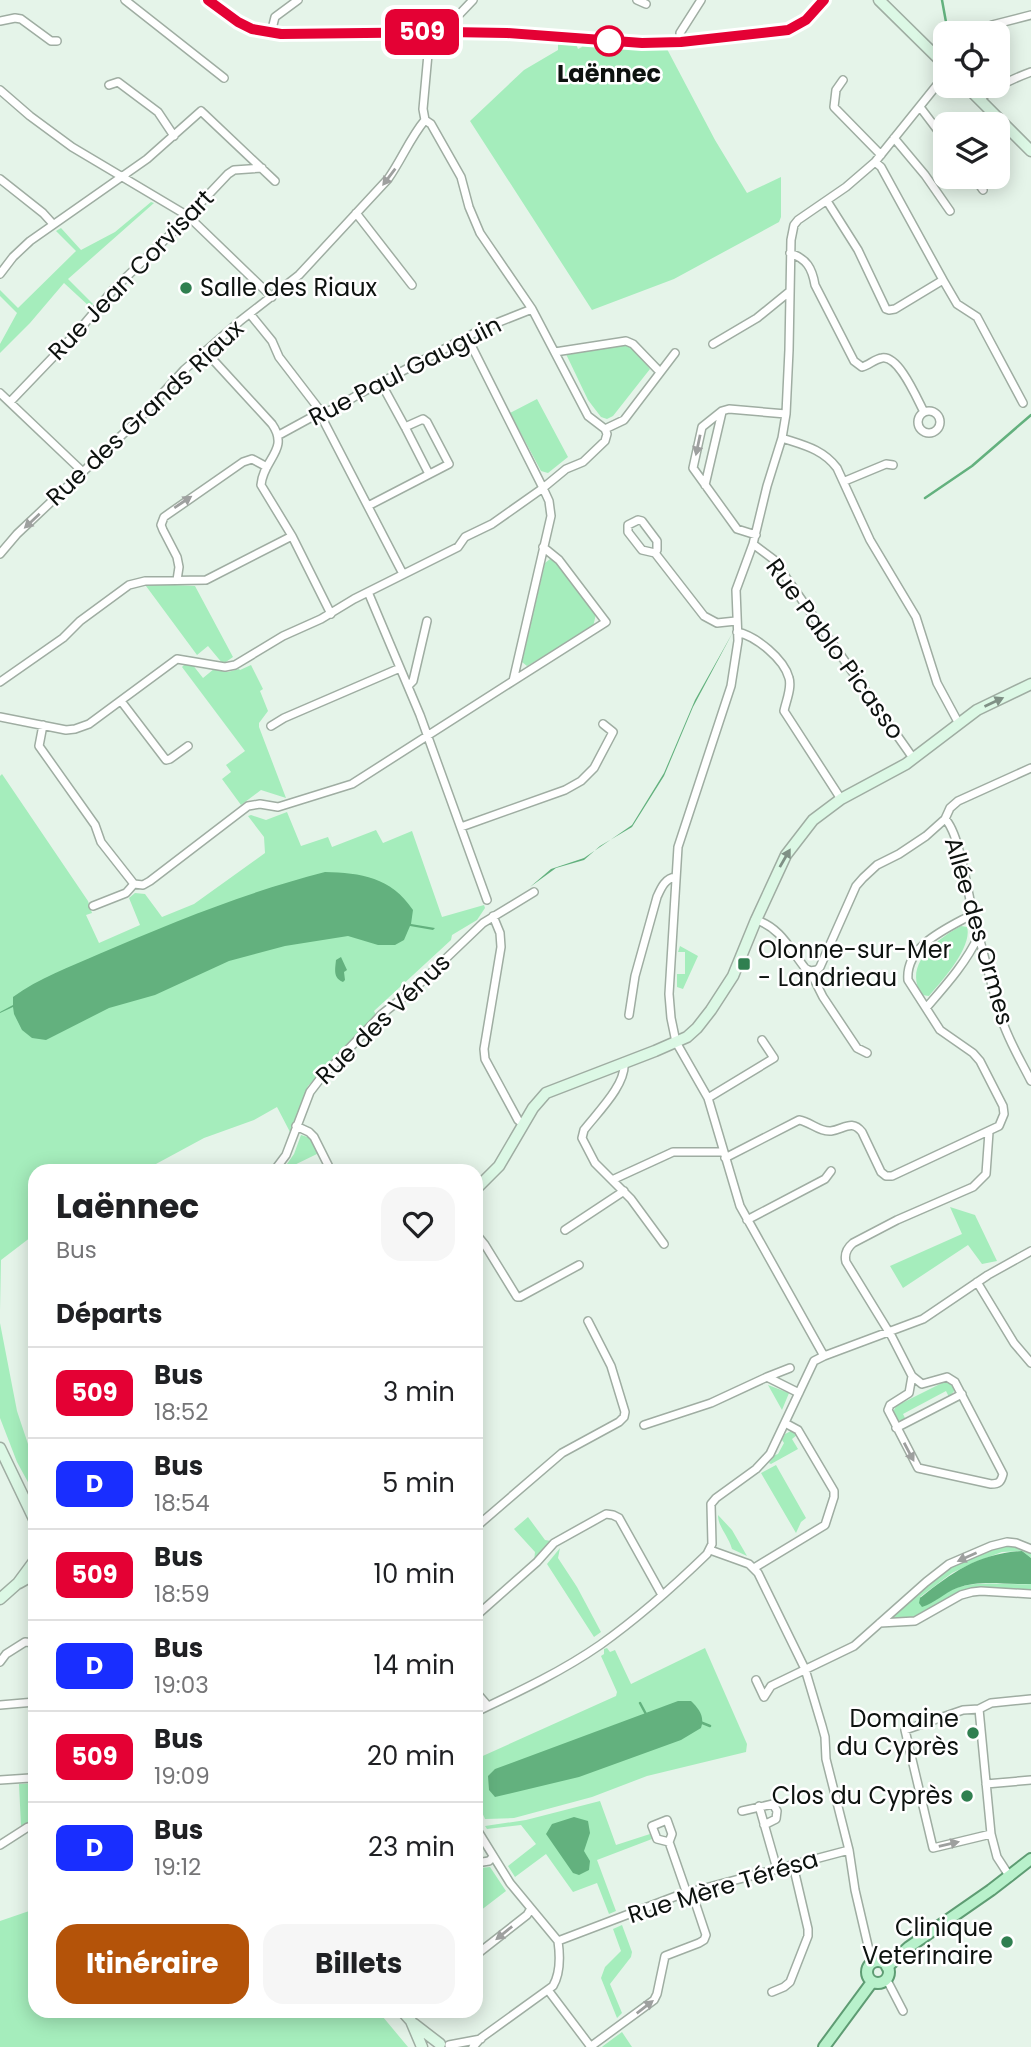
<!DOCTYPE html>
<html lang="fr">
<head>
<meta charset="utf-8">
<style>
	:root { --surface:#fff; --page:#f6f6f6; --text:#202124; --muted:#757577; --line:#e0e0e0; --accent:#b45309 }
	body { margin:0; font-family:Poppins,sans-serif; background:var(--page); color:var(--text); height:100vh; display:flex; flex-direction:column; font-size:26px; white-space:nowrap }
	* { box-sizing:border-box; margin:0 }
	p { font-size:23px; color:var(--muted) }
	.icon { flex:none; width:38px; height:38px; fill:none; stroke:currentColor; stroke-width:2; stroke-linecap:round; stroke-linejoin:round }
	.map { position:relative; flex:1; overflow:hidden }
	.drawer { position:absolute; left:28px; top:1164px; width:455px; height:854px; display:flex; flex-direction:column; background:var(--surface); border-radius:21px; box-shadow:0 4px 18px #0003 }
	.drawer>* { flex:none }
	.badge { padding:0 14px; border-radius:10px; font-size:24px; line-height:46px }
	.tools { position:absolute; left:933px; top:21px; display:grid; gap:14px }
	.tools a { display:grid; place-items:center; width:77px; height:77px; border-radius:14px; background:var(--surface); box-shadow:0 4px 18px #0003; font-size:35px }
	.map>.badge { position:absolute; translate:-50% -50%; box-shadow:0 0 0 4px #fff }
	h2 { padding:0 28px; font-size:26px; line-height:63px }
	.round { display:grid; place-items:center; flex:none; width:74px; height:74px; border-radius:21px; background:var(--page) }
	.overview { display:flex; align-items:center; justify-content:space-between; height:119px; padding:0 28px }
	h1 { font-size:33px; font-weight:700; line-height:52px }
	.action { display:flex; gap:14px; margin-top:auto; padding:14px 28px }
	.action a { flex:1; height:80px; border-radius:21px; background:var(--accent); color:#fff; font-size:28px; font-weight:700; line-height:80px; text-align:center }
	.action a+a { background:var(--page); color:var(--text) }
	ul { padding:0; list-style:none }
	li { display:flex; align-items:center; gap:21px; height:91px; padding:0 28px; border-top:2px solid var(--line) }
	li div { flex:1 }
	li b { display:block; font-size:26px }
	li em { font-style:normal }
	li .badge { min-width:77px; font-weight:700; text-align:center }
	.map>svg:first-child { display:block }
	.green { fill:#a5edbc }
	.water { fill:#63b17e }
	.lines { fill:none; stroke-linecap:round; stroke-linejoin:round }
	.stream { stroke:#63b17e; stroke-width:2.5 }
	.street-casing { stroke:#9fada2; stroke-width:10 }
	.secondary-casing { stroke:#9fada2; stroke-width:13 }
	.primary-casing { stroke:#5e9c73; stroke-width:14 }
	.street { stroke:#fff; stroke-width:7 }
	.secondary { stroke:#dcf8e5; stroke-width:10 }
	.primary { stroke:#b8f1cb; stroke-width:10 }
	.oneway { fill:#9ea09f }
	.oneway2 { fill:#7f9085 }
	.line-casing { stroke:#fff; stroke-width:16 }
	.line { stroke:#e40134; stroke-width:10 }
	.stop-dot { fill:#fff; stroke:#e40134; stroke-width:3.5 }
	.poi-dot { fill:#307f50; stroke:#fff; stroke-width:2.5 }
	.labels { text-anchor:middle; stroke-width:5; stroke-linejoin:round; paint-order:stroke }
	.stop-label { font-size:24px; font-weight:bold; fill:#0d120f; stroke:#fff }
	.street-label { font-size:24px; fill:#0d120f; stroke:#fff }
	.poi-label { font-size:24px; fill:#0d120f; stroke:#fff; text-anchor:end }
</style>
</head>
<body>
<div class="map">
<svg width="1031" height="2047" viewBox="0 0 1031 2047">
	<rect width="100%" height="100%" fill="#e5f4e9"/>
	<path class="green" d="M558,42L576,44L578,49L582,47L581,45L640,50L667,49L715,140L747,193L781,177V217L779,222L674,279L592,310L470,121L524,70L558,50Z
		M151,202L154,203L68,279L93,304L90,307L64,283L30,323L0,353V344L17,313L0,296V290L18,308L76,251L56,231L61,228L81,250L115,232Z
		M624,343L631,346L650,369L613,416L607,419L601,417L588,400L566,354Z
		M537,399L568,457L548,473L541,471L510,413Z
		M550,559L557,561L596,614L593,627L546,657L539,659L527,666L522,662L545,563Z
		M154,584L195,586L233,657L223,664L208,646L197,655L146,586Z
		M186,663L192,664L203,678L214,669L228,672L239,669L240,670L251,665L263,689L260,691L268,711L259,723V727L286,798L261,790L241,805L222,779L231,772L226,765L245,751L182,667Z
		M2,774L88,901L92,913L86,915L99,943L140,925L129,898L135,893L145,894L162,917L194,904L265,853L264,837L248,816L251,815L266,820L287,812L301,846L328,837L332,847L376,830L383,843L412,831L442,917L484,905L485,908L477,920L452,935L451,940L374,1011L376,1015L308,1086L290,1132L277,1107L254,1120L204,1138L143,1171H35V1234L1,1260L0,1311V776Z
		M961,926L967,927C973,947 941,982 929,996L922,995C902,965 937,939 961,926Z
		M680,946L698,956L683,989L677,987V974H685V952H678Z
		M301,1135L311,1138L319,1153L282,1171L294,1154Z
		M950,1207L975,1215L997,1261L982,1264L968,1245L903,1288L890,1266L962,1234Z
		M0,1323L17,1411L35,1465V1495L17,1462L0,1418Z
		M946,1381L952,1383L955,1390L949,1397L946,1391L903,1414L906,1420L903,1421L896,1420L893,1412L896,1406Z
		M768,1385L789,1393L782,1410Z
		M791,1431L797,1435L792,1439L798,1449L771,1464L769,1463L775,1455L778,1454L784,1443L782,1440L785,1434Z
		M776,1465L806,1518L801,1522L796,1533L761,1473Z
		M718,1515L732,1530L747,1556L732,1549C728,1535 718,1527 718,1515Z
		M528,1517L545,1540L551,1541L534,1561L535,1552L514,1529Z
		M1010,1544L1031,1551V1558L1022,1551L1002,1552L975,1562L952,1573L920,1597L936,1600C963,1576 998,1586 1031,1584V1592L960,1593L944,1600L918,1616L893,1620L892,1615C929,1584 960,1553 1010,1544Z
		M560,1548L558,1558L577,1587L601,1632L594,1637L547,1564Z
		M607,1648L610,1652L615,1650L631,1684L705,1648L747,1744L746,1752L647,1776L592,1797L514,1818L485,1819L476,1799V1759L616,1696L617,1692L601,1656L604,1654V1649Z
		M35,1783V1819L21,1826L19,1784Z
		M600,1801L616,1845L650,1834L652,1839L597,1860L616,1911L609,1914L597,1883L573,1892L546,1854L515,1877L508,1866L536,1844L521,1825L487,1829L485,1826L526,1820Z
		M490,1867L506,1891L476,1914L477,1870L481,1868Z
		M35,1909V2011H378L408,2047H0V1921Z
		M622,1925L632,1952L631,1957L610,1984L622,2013L617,2018L601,1978L605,1967L621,1951L613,1929Z
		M622,2032L632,2047H602L603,2046Z"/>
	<path class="water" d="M733,632L693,707L664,776L632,827L600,846L584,860L556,868L530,887L551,869L584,858L632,825L664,773L695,700Z
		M325,872C361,873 391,877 413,910L411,924L435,928L433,930L410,926L404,940L395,945H378L348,936L285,946L229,961L155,995L109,1008L46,1040L32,1038L22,1030L14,1014L13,1007L0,1013V1012L13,1005V997C39,978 70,967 99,954C173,922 247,892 325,872Z
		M341,957L347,970L344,972L345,980L343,982C333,978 335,970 336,960Z
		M1022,1551L1031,1558V1584C1006,1585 981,1579 957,1588C944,1593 935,1603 922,1607L919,1603L920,1598C954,1571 978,1554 1022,1551Z
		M678,1701H691C699,1709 705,1716 701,1728L681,1740L579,1777L495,1797L489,1790L488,1776L495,1769Z
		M574,1817L588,1821L590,1833L584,1851L590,1861L589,1870L579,1875L573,1873L546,1834L552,1824Z"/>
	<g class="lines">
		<path class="stream" d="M942,0L948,33
			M925,498L972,466L1031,415
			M640,1703L647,1716
			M700,1722L710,1726"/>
		<g class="street-casing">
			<path id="street" d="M125,0L224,78
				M637,0L646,4
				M0,21L15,18L21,19L51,41H57
				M449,31L451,23L473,0
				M271,33L275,17L298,0
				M978,33L992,25L1031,15
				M681,42L680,33L701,0
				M843,80L836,90L834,107L881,155
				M109,85L118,82L158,112L174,136
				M0,90L30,116L72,147L188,216L272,297
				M979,99C995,87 1012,79 1031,72
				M920,107L945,140
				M425,120L431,124L461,177L469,207L480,233L532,309L588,416L605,429
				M425,120L423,109L430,32
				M894,138L925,175L950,211
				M974,177L983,190
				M0,179L43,213L53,224
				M827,201L858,250L886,309L889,310L895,309L943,280L881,167L875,162
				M356,213L412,285
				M790,253C807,259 812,268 815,285L854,361L862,367C869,365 875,359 882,358C899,355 917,399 924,412
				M0,274L13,257L30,241L147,159L201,111L275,181
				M943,280L957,304L977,317L1023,403
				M250,314L272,341L279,357L322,413
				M713,344L757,318L789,292
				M205,351L272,424C290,450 263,459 261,485L292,536L331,614
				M555,352L626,341L633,344L660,372
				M381,383L405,427
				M0,393L83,472
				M10,402L80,329L113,290L176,229L228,174L234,170L262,168
				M918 422a11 11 0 1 1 22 0a11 11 0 1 1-22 0Z
				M320,414L403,574
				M279,435L312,417L336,408L359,394L484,328L532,309
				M782,438C803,445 823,449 837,468L870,540L916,617L937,683L958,722
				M845,481L886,464L893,465
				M705,485L722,412
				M368,506L449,464L427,422L423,419L405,427L429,474
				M756,535L737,529L693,468L702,427L722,411L729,409L786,414
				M753,544L773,559L913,758
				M655,553L657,550V541L642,521L638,520L628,525V532L642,550L655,553L704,616L717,623L736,621
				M0,554L17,534L140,418L184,370L240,321L299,275L388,179C402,159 410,138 425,120
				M177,580L179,567L177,557L163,530L161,525L164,517L243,462L252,459L267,467
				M368,592L420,715L487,900
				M737,632C756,636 784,659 789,678C792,688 786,701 784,711L786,714L841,799
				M513,681L606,622L559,560L543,547
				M0,682L63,638L80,621L129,585L145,581L206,580L292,536
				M408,686L413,681L427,621
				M121,701L166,760L170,759L188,746
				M0,717L66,730L75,729L89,724L177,659L225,667L235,665L283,636L321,619L354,599L458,547L465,537L492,524L543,488L566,469L583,462L605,441L607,434L605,429L624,420L675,353
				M43,725L39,746L95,825L101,842L134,884
				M271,726L284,718L400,668
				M945,819C960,833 968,896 974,918C983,951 991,984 1001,1017C1008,1040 1021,1061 1031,1081
				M461,827L565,790L581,781L594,768L613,732L603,724
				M93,906L126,893L134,884L143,885L150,881L248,806L260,804L278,807L352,784L513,681L551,516L549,501L543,488L467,337
				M493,916L500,933L501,947L484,1049L485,1059L518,1120L523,1124
				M756,920C780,927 790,949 805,968L810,971L823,997L857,1048L867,1053
				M810,971L817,970L820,967L856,886L863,878L877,865L899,854L926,836L945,819L950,808L958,801L1031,768
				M926,1008C946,985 966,963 979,935
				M629,1015L635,976L657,897C661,888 665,878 676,877
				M624,1062C627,1084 597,1113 584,1130L582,1138L595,1163L631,1199L664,1244
				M708,1098L774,1058L762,1040
				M296,1126L309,1132L314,1137L331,1171
				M725,1158L799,1120C811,1122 819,1132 831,1131C844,1129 852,1119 862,1132L881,1172L886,1176H892L999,1126L1004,1114L1003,1106L980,1061L973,1053L940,1030L908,980C905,945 948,928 973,914
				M271,1171L277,1167L286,1155L310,1092L320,1079L382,1014L414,989L483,923L534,892
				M612,1180L673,1152H723
				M747,1220L825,1179L831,1171
				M565,1230L624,1191
				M476,1234L485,1245L517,1297H520L579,1265
				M977,1282L1014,1343L1031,1363
				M824,1356L740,1206L708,1098L676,1042L671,1018L669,994L678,847L731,686L738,641L736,590L753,544L767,486L782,438L786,414L789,350L791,240L794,225L798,220L846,187L875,162L945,75
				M912,1376L909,1393L890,1405L888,1410L918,1468L991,1484C999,1484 1001,1482 1003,1474L955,1382L947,1377L922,1384L912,1376L892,1337L846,1262C844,1254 847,1248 853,1243L897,1220L973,1187L986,1174L989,1132
				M767,1377L790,1368
				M644,1425L711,1403L767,1377L799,1393
				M896,1428L962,1394
				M476,1527L562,1453L619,1422L624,1417L625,1412L611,1366L588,1321
				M710,1550L749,1564L758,1573L805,1669L822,1726L825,1737L826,1759L849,1850L855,1890L872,1963
				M754,1568L825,1525L834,1497V1491L798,1430L785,1423
				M476,1616L537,1562L554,1543L606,1514L613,1515L619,1518L662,1595
				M880,1623L915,1621L961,1595L972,1592L981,1591L1031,1594
				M0,1662L6,1654L25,1642L35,1643
				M756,1680L764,1697L771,1686L854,1646L926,1582L949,1564L991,1546L1007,1542L1016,1543L1031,1549
				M476,1692L488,1706
				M0,1705L35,1702
				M979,1709L963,1710L905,1730L933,1848L991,1834
				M476,1712C518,1692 561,1672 600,1645C638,1618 674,1586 707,1554L712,1544L711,1504L716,1498L756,1469L770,1454L814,1361L824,1356L923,1319L988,1275L1031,1251
				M0,1780L30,1778L35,1779
				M986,1784L1031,1780
				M759,1806L777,1869
				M742,1811L773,1804L777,1811L776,1819L764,1825
				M0,1845L28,1827L35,1825
				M476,1863L489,1861L493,1857
				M1010,1877L997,1857L991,1834L979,1709L991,1703L1031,1699
				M558,1941L679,1895L849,1850
				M476,1955L527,1915L530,1910
				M885,1981L889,1984L903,2011
				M548,1990L591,2047
				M772,1992L784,1987L790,1982L808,1936V1929L793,1865
				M449,2045L481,2039
				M473,2047L481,2038L553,1986C560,1974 560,1955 558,1941L510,1883L476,1828
				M590,2047L654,2000L657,1994L665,1956L699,1943L704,1940L706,1935L694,1899L685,1888L669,1842L672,1834L667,1820L652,1826L657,1839L669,1842"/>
		</g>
		<g class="secondary-casing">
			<path id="secondary" d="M208,0L238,22L252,29L281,35L449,31L507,33L642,43L681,42L788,30L806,20L824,0
				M879,0L945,65
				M966,86L1031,151
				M476,1189L499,1166L533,1108L546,1093L655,1051L687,1037L697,1028L711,1010L733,976L756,920L786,855L813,820L841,799L906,764L977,710L1031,684
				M0,1448L35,1521
				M19,1583L35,1574
				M0,1599L18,1583L35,1560
				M402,2011L411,2021L422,2047
				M414,2024L440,2044"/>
		</g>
		<g class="primary-casing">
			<path id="primary" d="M867 1972a11 11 0 1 1 22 0a11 11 0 1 1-22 0Z
				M887,1967L909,1947L991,1890L1031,1859
				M824,2047L872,1982"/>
		</g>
		<use href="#street" class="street"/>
		<use href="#secondary" class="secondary"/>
		<use href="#primary" class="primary"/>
	</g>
	<defs><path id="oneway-solid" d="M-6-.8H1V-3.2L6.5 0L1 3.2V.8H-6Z" transform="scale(1.75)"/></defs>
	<g class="oneway">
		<use href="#oneway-solid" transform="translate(389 177) rotate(127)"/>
		<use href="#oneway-solid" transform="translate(698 445) rotate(102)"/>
		<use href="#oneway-solid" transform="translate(183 502) rotate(-34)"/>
		<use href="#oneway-solid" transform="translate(32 521) rotate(137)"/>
		<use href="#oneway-solid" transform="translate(909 1452) rotate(62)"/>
		<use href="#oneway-solid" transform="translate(967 1557) rotate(156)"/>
		<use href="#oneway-solid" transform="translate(949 1844) rotate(-13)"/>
		<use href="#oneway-solid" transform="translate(504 1933) rotate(141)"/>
		<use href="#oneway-solid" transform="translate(645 2007) rotate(-38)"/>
	</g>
	<g class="oneway2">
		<use href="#oneway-solid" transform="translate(994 702) rotate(-25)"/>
		<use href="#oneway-solid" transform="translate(785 858) rotate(-60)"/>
	</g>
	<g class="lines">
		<g class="line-casing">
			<path id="line" d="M208,0L238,22L252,29L281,34L449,32L507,33L642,43L681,42L788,30L806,20L824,0"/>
		</g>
		<use href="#line" class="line"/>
	</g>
	<circle class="stop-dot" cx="609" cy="41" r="14"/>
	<g class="poi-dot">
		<circle cx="186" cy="288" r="7"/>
		<rect x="737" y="957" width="14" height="14" rx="3.5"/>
		<circle cx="973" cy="1733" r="7"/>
		<circle cx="967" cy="1796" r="7"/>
		<circle cx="1007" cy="1942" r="7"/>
	</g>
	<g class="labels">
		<g class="stop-label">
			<text x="609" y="82">Laënnec</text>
		</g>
		<g class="street-label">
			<text transform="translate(131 275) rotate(-46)" y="8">Rue Jean Corvisart</text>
			<text transform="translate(405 371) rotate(-27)" y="8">Rue Paul Gauguin</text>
			<text transform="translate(145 413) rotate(-43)" y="8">Rue des Grands Riaux</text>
			<text transform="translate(835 649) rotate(54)" y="8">Rue Pablo Picasso</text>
			<text transform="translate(979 931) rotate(74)" y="8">Allée des Ormes</text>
			<text transform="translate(383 1019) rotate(-44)" y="8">Rue des Vénus</text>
			<text transform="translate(723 1887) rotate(-17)" y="8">Rue Mère Térésa</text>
		</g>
		<g class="poi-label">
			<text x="200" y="296" text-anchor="start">Salle des Riaux</text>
			<text x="758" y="958" text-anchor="start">Olonne-sur-Mer<tspan x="758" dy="28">- Landrieau</tspan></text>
			<text x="959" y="1727">Domaine<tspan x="959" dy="28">du Cyprès</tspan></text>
			<text x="953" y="1804">Clos du Cyprès</text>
			<text x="993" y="1936">Clinique<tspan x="993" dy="28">Veterinaire</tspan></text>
		</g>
	</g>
</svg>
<div class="tools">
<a><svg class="icon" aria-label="locate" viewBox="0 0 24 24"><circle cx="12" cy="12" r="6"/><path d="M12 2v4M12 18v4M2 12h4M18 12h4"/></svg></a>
<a><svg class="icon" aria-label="layers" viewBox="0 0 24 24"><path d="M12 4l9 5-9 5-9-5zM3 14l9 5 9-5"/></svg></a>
</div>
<b class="badge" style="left:422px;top:32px;background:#e40134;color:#fff">509</b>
<section class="drawer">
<div class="overview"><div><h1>Laënnec</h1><p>Bus</p></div><a class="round"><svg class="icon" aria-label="heart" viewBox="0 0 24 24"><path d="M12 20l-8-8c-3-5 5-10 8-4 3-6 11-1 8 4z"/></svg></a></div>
<h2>Départs</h2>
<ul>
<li><span class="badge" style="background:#e40134;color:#fff">509</span><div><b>Bus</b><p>18:52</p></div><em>3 min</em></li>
<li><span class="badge" style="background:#192eff;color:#fff">D</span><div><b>Bus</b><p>18:54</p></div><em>5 min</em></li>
<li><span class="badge" style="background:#e40134;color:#fff">509</span><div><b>Bus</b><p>18:59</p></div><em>10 min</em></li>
<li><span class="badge" style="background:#192eff;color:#fff">D</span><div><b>Bus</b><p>19:03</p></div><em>14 min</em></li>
<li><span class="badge" style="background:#e40134;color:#fff">509</span><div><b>Bus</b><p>19:09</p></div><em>20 min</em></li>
<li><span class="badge" style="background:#192eff;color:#fff">D</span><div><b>Bus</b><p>19:12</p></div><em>23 min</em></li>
</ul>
<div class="action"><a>Itinéraire</a><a>Billets</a></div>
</section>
</div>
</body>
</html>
